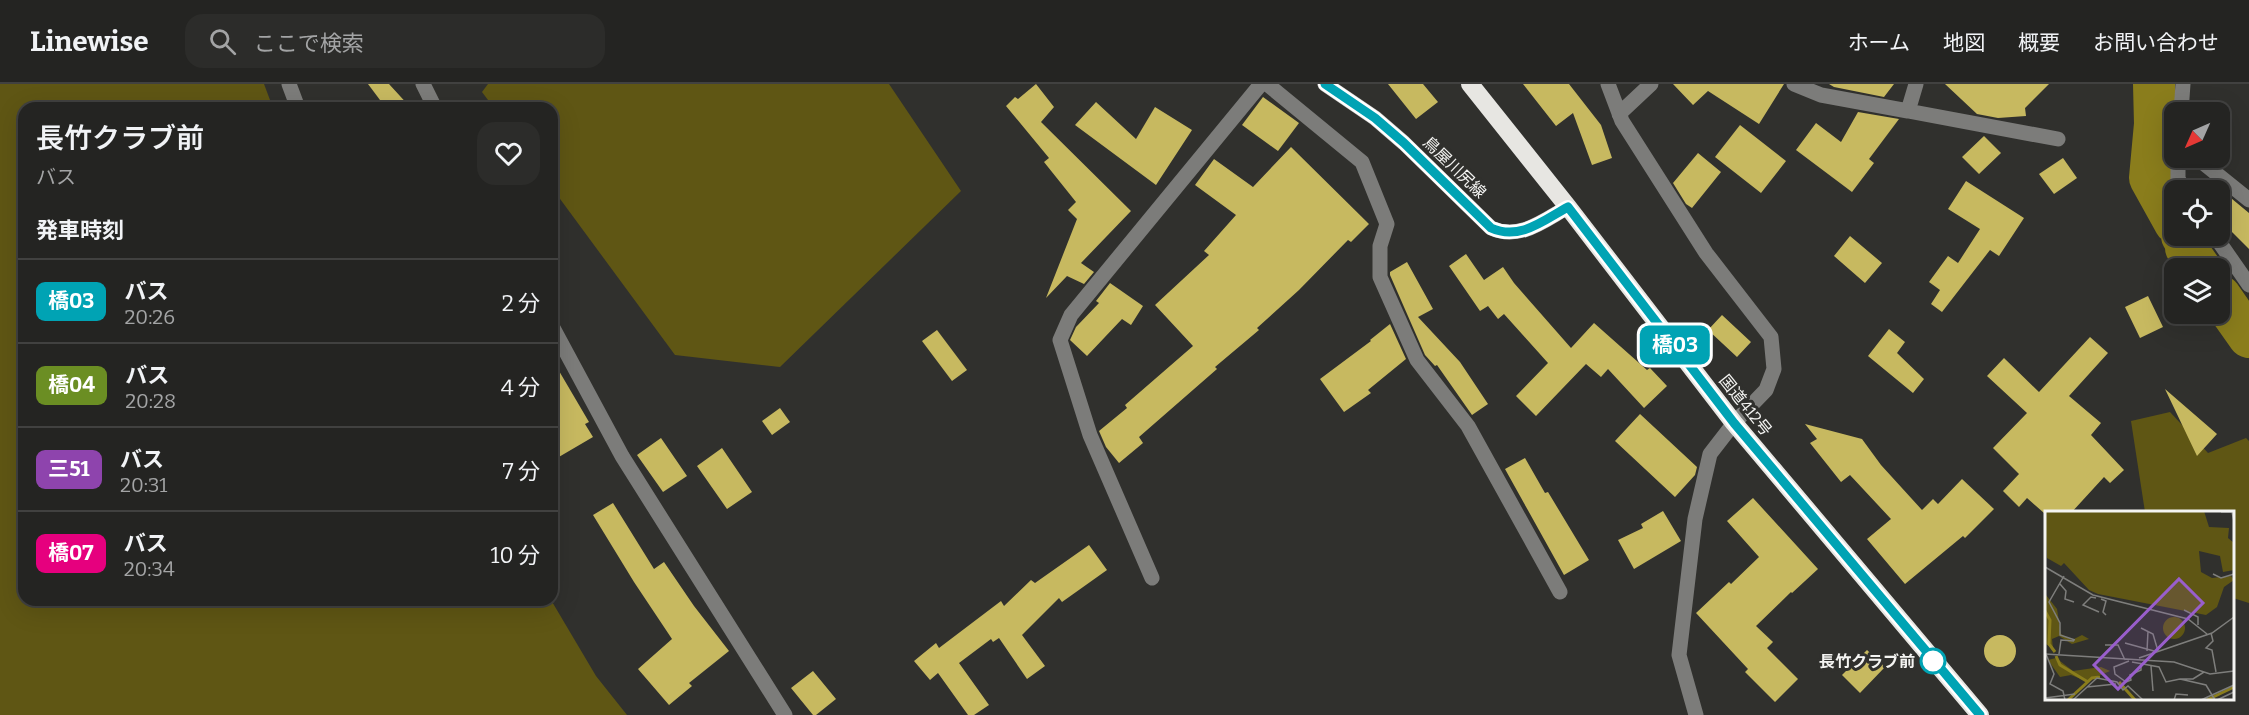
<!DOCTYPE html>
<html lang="ja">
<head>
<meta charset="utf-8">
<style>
	:root { --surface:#242422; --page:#2c2c2a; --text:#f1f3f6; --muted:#a3a4a5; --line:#414140 }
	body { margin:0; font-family:Bitter,"Noto Sans JP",serif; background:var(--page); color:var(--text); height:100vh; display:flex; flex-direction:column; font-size:22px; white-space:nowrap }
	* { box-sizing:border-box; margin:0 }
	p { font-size:20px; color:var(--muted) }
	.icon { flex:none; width:33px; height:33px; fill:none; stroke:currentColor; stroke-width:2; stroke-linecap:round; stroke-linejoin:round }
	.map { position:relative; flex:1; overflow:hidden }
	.details { position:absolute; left:18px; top:18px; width:540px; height:504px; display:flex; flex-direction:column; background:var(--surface); border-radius:18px; box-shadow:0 6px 24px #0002,0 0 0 2px var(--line) }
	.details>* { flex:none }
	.badge { padding:0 12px; border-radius:9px; font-size:21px; line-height:39px }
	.needle { width:39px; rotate:225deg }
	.buttons { position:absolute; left:2164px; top:18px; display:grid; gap:12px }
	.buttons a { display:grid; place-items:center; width:66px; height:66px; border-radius:12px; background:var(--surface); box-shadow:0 6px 24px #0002,0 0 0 2px var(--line); font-size:30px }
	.map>.badge { position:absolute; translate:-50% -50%; box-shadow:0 0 0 3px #fff }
	h2 { padding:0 18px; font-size:22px; line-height:54px }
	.round { display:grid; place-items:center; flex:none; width:63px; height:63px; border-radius:18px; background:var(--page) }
	.summary { display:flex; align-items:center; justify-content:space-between; height:102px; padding:0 18px }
	h1 { font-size:28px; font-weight:600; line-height:45px }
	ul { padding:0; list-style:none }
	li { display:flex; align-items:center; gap:18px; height:84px; padding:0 18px; border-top:2px solid var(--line) }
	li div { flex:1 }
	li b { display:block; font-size:22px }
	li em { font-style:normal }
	li .badge { min-width:66px; font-weight:700; text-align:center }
	header { display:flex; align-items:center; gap:36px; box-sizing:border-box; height:84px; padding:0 30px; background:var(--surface); border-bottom:2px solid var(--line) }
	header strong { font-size:28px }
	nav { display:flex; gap:33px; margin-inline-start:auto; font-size:21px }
	.search { width:420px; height:54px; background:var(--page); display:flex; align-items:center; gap:15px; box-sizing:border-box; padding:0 21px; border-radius:18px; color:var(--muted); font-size:22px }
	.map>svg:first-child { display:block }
	.green { fill:#5f5614 }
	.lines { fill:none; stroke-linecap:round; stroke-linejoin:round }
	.river { stroke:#8a7d1c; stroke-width:42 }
	.building { fill:#c7b960 }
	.minor { stroke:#7c7c7a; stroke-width:15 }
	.major { stroke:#c8c8c5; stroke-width:15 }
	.highway { stroke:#e7e6e2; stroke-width:18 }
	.line-casing { stroke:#fff; stroke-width:14 }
	.line { stroke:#00a3b4; stroke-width:9 }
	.stop-dot { fill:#fff; stroke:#00a3b4; stroke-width:3 }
	.labels { text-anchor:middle; stroke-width:6; stroke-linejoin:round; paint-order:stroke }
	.street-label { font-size:16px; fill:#f4f4f2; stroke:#30302d }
	.stop-label { font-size:16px; font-weight:bold; fill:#f4f4f2; stroke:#30302d; text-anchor:end }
	.inset-river { fill:none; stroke:#8a7d1c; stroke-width:3 }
	.inset-road { fill:none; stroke:#7e7e7c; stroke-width:1.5 }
	.view { fill:#995ecc; fill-opacity:0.15; stroke:#995ecc; stroke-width:3 }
	.inset-edge { fill:none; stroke:#f4f4f2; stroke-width:3 }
</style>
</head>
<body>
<header>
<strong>Linewise</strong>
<div class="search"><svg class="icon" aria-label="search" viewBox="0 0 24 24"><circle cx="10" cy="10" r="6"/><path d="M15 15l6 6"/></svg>ここで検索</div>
<nav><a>ホーム</a><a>地図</a><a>概要</a><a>お問い合わせ</a></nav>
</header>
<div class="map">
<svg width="2249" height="631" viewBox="0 0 2249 631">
	<rect width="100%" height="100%" fill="#30302d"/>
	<path class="green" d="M0,0H264L273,24H24V516H551L596,592L627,631H0Z
		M488,0H889L961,107L780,283L675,271L552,104V24H494L482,8Z
		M2170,328L2208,369L2246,354L2249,357V519L2233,514L2232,428H2145L2131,337Z"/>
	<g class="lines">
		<path class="river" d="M2154,0L2155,40L2150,94L2175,139
			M2182,152L2186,159V164L2200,184
			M2220,212L2249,253"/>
	</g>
	<path class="building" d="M368,0H389L411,24H386Z
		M1036,0L1054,23L1041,38L1131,127L1081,179L1094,188L1084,200L1067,192L1046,214L1077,135L1068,126L1076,118L1044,78L1049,74L1006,22L1015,13L1018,15Z
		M1388,0H1423L1438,18L1416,35Z
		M1523,0H1569L1601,41L1612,74L1592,81L1573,29L1556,42Z
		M1673,0H1784L1759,40L1708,7L1693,21Z
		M1829,0H1894L1884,13L1834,3Z
		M1945,0H2049L2025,24L2026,32L1998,34L1977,30Z
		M1263,13L1299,39L1278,67L1242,41Z
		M1096,18L1136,55L1155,23L1192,46L1156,101L1075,41Z
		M1858,28L1899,35L1869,75L1874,79L1852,108L1796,66L1816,39L1841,58Z
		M1740,41L1786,77L1761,109L1715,73Z
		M1984,52L2001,69L1979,90L1962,73Z
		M1291,63L1369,140L1351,158L1348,156L1299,206L1257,244L1259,246L1215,283L1217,285L1139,353L1143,359L1119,379L1106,363L1099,347L1127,324L1125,321L1193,262L1155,221L1209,171L1204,167L1236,131L1195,101L1214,75L1253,103Z
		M1698,69L1721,88L1692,124L1686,120L1673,99Z
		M2063,74L2077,94L2054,110L2039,90Z
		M1966,97L2024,134L1999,172L1990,166L1942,228L1931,220L1940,206L1929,198L1948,172L1958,179L1980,145L1948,125Z
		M2220,105L2249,129V165L2220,136Z
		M1850,152L1882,179L1865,199L1834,172Z
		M1466,170L1484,196L1503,183L1514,199L1571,264L1594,239L1647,286L1650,284L1667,302L1644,324L1608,285L1601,293L1586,280L1536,332L1516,312L1548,279L1504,230L1498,235L1488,222L1480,227L1449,182Z
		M1407,178L1433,225L1418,233L1460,278L1488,320L1472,331L1437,281L1435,282L1425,271L1390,191V188Z
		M1110,199L1143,222L1131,241L1122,235L1087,272L1070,256L1076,243L1099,219L1096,217Z
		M2148,212L2163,243L2140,254L2125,223Z
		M1722,231L1751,258L1737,273L1708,246Z
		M1390,240L1406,275L1368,306L1371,309L1344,328L1320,295L1371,257L1370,256Z
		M1889,245L1905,258L1897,269L1924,295L1913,309L1868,272Z
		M937,246L967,286L952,297L922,257Z
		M2090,253L2108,269L2069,312L2101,339L2091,351L2124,386L2110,399L2104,393L2071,429H2044L2027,414L2019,423L2003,407L2019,390L1993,364L2027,329L1987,292L2004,274L2039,308Z
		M552,275L589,338L585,340L593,353L552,377Z
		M2165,305L2217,350L2197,372Z
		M780,324L790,338L772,351L762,337Z
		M1640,330L1697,383L1695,391L1675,413L1615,357Z
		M1805,340L1862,355L1881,381L1922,426L1933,415L1938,420L1962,395L1994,425L1965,454L1963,452L1905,500L1867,455L1891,435L1850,391L1841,398L1810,359L1817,355Z
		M661,354L687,392L663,408L637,371Z
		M722,364L752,408L727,425L697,382Z
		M1525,374L1545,409L1548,408L1589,476L1564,491L1505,385Z
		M1753,414L1818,485L1792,509L1791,508L1756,542L1773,558L1767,564L1798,595L1775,618L1745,588L1748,585L1696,529L1729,498L1731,500L1759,473L1727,437Z
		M613,419L654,485L664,478L694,522L729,567L689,599L692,602L669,621L638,585L672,555L634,498L593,431Z
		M1663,427L1681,457L1634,485L1618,456L1643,444L1641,440Z
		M1089,461L1107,486L1062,518L1059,514L1022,551L1045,582L1027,595L999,554L993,558L991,555L959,579L989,621L974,631H968L938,589L930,596L914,577L936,559L939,564L1001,517L1004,522L1031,496L1035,499Z
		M1984 567a16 16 0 1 1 32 0a16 16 0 1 1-32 0Z
		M1867,566L1885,583L1860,609L1842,591Z
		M813,587L836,615L816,631H813L791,604Z"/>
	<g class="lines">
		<path class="minor" d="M289,0L298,24
			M423,0L435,24
			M1267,0L1362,78L1387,140L1380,162V193L1417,276L1468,342L1560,508
			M1608,0L1622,37L1706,169L1771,253L1774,285L1766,306L1734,339L1710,370L1695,435L1679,571L1696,631
			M1794,0L1821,11L1908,27L1916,0
			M1908,27L2058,55
			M2181,28L2183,0
			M1619,30L1651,0
			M2178,74V95L2185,106
			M2197,74L2249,116
			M2215,152L2249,201
			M552,242L622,372L785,631
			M1152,494L1090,351L1060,256L1071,231L1261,0"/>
		<path class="major" d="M1325,0L1375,34L1404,59L1491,144C1520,157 1544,136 1568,123"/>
		<path class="highway" d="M1470,0L1568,123L1734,339L1980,631"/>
	</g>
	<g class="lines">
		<g class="line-casing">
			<path id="line" d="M1325,0L1375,34L1404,59L1491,144C1520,157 1544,136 1568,123L1734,339L1980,631"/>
		</g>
		<use href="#line" class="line"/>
	</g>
	<circle class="stop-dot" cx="1933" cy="577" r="12"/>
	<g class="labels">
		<g class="street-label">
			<text transform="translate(1455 83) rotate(44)" y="6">鳥屋川尻線</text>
			<text transform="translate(1746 321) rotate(51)" y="6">国道412号</text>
		</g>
		<g class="stop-label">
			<text x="1915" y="583">長竹クラブ前</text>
		</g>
	</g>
	<g transform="translate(2045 427)">
		<rect width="189" height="189" fill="#30302d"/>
		<path d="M0,0H159L164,16L184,17L183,27L189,32V59L178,61L175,45L154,40L156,61L167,67L186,65L189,69L179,76L172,96L161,104L53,83L44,79L19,52L16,55L2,47ZM0,70L1,84L12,98L16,123L27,129L37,124L44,128L27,133L14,125L7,128L8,138L1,133ZM118 117a11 11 0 1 1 22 0a11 11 0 1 1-22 0ZM11,147L28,160L56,156L65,160L41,170L26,164L15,166L3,149Z" fill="#5f5614"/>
		<path class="inset-river" d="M0,100L5,109L4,133L10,141M11,145L15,154L43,171M74,171L90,189M23,189L47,167L55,166M162,189L189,176"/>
		<path class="inset-road" d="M176,1H187L189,10M0,56L48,84L143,108L162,123M168,63L176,67L189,63M19,65L4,91L15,112V124L30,129M15,73L21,80L20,88L29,91M51,87L46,86L38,94L54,101M56,88L61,90L58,101L61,104M139,99L153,106V114M96,117L108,123L113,140M166,122L168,130L161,137L167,139L171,161M80,132L109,140M60,134H73L80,149M102,140L103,120M0,143L129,151L165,163L189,160M1,143L9,163L5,173L18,180L20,189M14,143L16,129L29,130M94,147L167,122L189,106M87,151L114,156L121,171L135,168M106,155L108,180M159,161L148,168H135L161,174L170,189M81,171L70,163L69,156L84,150M81,171L86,169L85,164L96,159V153M42,176L71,173M0,187L30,183M28,189L52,167L72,171L78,179L83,175L98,189M129,189L131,183L143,184M156,189L189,174M172,189L189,181"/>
		<path class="view" d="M134,68L158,92L73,178L49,154Z"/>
		<rect width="189" height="189" class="inset-edge"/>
	</g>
</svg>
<div class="buttons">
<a><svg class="needle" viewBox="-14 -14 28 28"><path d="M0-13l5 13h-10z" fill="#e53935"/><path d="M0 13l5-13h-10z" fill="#a3a4a5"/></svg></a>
<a><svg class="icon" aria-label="locate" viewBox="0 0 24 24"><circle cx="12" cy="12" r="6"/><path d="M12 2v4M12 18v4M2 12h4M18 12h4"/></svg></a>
<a><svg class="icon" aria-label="layers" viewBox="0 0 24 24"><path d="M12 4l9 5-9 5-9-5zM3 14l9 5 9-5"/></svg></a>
</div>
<b class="badge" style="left:1675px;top:261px;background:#00a3b4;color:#fff">橋03</b>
<section class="details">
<div class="summary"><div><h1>長竹クラブ前</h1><p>バス</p></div><a class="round"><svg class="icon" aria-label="heart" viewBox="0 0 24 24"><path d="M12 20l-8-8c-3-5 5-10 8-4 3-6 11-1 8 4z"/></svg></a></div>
<h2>発車時刻</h2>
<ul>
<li><span class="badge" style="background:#00a3b4;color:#fff">橋03</span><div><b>バス</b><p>20:26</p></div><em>2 分</em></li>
<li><span class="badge" style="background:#6b8e23;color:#fff">橋04</span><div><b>バス</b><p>20:28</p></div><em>4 分</em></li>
<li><span class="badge" style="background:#8e44ad;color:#fff">三51</span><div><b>バス</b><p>20:31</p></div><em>7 分</em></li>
<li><span class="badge" style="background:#e6007e;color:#fff">橋07</span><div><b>バス</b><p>20:34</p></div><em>10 分</em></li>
</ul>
</section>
</div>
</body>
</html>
